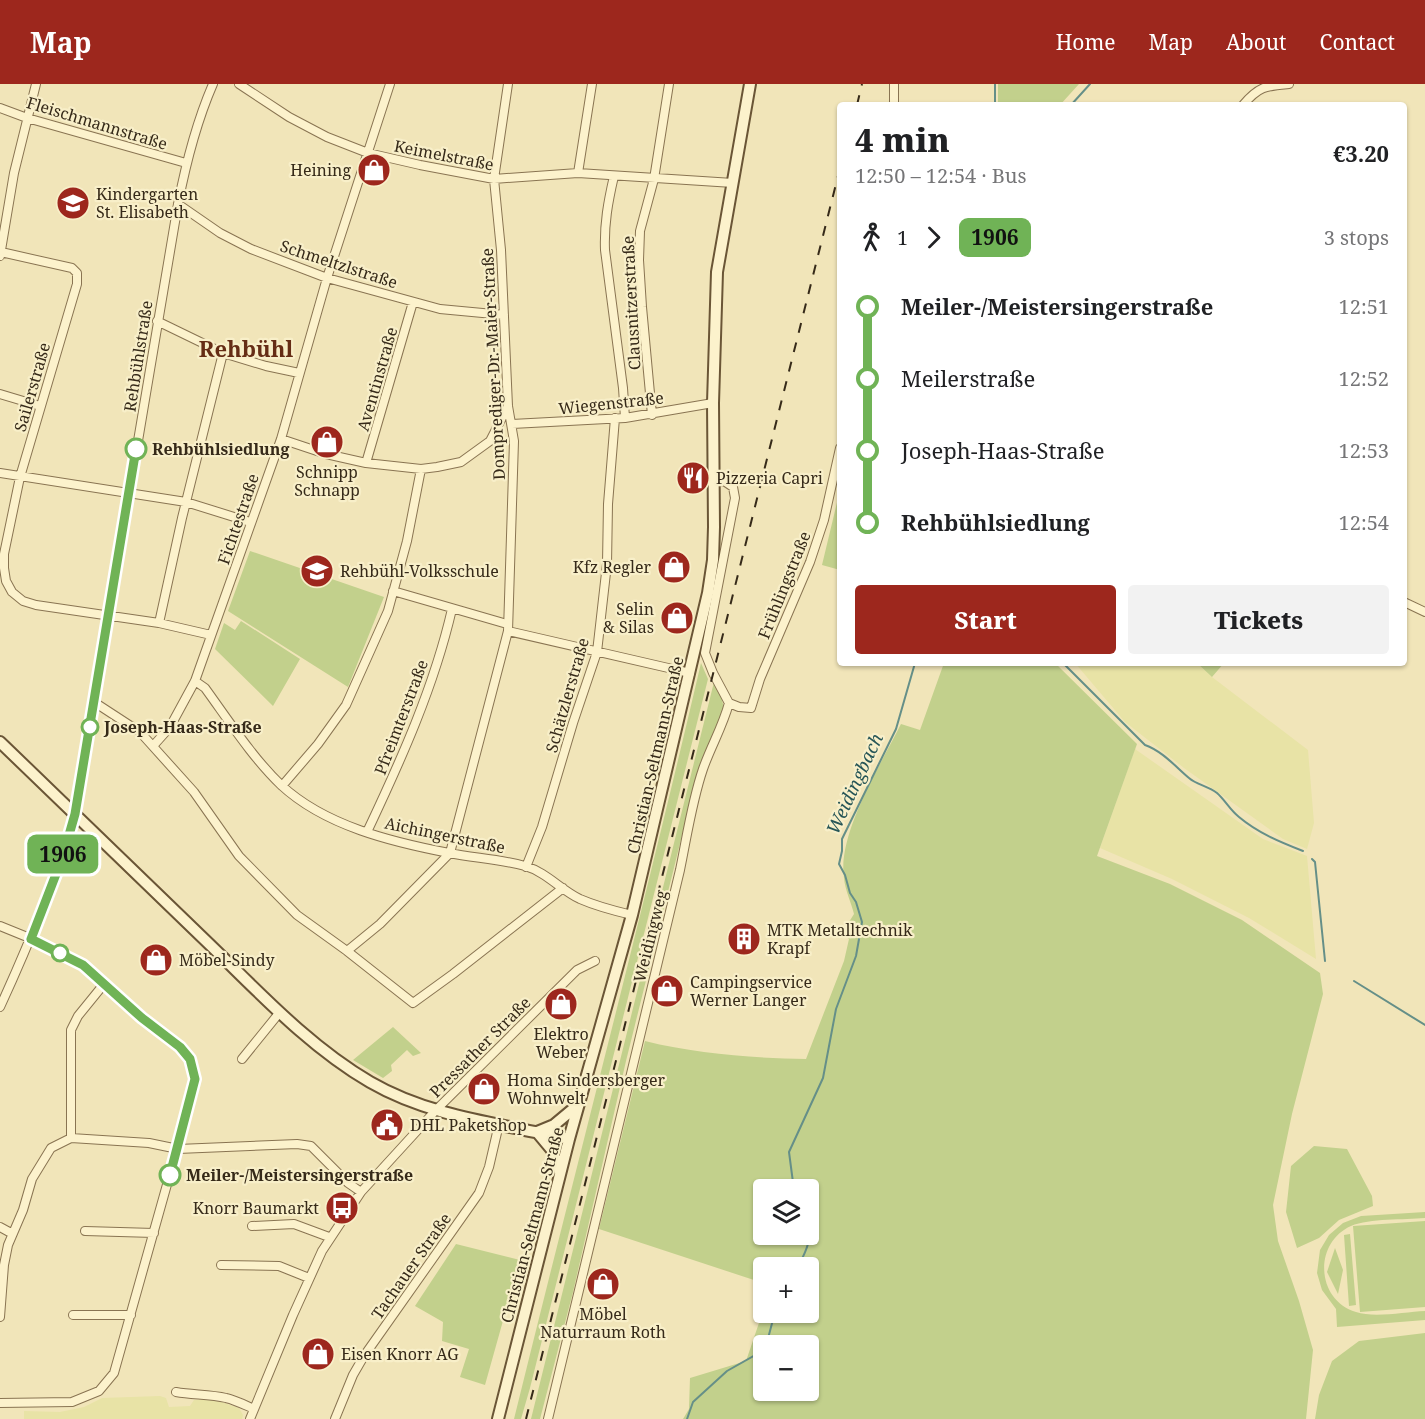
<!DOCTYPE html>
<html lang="en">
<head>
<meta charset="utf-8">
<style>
	:root { --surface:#fff; --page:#f2f2f2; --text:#202124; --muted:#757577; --accent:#9d271d }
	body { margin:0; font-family:"Noto Serif",serif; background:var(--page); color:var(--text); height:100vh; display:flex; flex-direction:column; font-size:22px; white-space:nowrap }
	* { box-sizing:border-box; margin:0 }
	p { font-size:20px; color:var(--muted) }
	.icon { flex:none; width:33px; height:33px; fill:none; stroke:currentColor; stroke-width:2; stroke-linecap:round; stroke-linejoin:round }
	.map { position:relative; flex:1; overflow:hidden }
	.sheet { position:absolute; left:837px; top:18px; width:570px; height:564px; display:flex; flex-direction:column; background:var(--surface); border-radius:6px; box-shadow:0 2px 4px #0004 }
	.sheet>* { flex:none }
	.badge { padding:0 12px; border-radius:9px; font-size:21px; line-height:39px }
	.controls { position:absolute; left:753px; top:1095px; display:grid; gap:12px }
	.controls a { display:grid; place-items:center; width:66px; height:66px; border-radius:6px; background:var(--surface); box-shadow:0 2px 4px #0004; font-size:30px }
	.map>.badge { position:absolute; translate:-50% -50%; box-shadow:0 0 0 3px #fff }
	.legs { display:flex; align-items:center; gap:9px; height:66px; padding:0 18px; font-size:20px }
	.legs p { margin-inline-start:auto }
	.headline { display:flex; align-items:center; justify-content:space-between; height:102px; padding:0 18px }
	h1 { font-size:33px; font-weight:800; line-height:45px }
	.button { display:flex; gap:12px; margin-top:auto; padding:12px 18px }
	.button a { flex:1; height:69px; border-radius:6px; background:var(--accent); color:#fff; font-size:24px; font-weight:800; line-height:69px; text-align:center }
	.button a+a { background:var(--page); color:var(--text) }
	ul { padding:0 18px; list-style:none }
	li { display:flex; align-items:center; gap:21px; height:72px; font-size:22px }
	li i { display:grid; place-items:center; width:9px; height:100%; margin:0 8px; background:currentColor }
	li i::after { content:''; width:15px; height:15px; margin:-8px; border:4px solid; border-radius:50%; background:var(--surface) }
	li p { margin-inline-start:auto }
	li:first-child i { background:linear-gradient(#0000 50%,currentColor 0) }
	li:last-child i { background:linear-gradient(currentColor 50%,#0000 0) }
	header { display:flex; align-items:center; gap:36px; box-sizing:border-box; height:84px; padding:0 30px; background:var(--accent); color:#fff }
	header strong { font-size:28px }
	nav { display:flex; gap:33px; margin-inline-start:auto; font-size:21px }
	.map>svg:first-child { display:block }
	.farmland { fill:#e8e3a6 }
	.green { fill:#c2d08c; fill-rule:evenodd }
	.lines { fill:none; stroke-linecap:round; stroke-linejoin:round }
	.stream { stroke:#658f88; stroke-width:2 }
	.street-casing { stroke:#897452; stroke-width:10 }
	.secondary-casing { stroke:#6a5536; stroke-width:14 }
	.street { stroke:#fcf2cc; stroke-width:8 }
	.secondary { stroke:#fcf2cc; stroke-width:10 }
	.rail { stroke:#362a19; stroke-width:2; stroke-dasharray:10 10; stroke-linecap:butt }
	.line-1-casing { stroke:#fff; stroke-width:14 }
	.line-1 { stroke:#70b356; stroke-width:9 }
	.stop-1-dot { fill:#fff; stroke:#70b356; stroke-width:3 }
	.labels { text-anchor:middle; stroke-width:4.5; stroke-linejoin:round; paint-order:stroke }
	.street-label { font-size:16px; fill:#362a19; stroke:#f8efc9 }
	.poi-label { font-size:16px; fill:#362a19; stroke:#f8efc9; text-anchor:start }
	.stop-label { font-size:16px; font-weight:bold; fill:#362a19; stroke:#f8efc9; text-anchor:start }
	.water-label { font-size:18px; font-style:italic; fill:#275657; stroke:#f8efc9 }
	.district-label { font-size:22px; font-weight:bold; fill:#662d15; stroke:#f8efc9 }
</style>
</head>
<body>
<header>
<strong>Map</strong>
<nav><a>Home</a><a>Map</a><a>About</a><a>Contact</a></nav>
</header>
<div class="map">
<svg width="1425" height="1335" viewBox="0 0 1425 1335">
	<rect width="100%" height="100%" fill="#f1e5b9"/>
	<path class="farmland" d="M1075,579H1197L1212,593L1308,666L1314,739L1307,765L1283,755L1184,684L1125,638Z
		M1135,665L1263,755L1307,772L1316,875L1249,834L1172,795L1100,764Z
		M160,1312L166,1314L169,1323L190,1322L194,1316L213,1315L239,1324L243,1331L242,1335H24V1327L60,1328L84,1323L102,1314Z"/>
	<path class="green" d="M998,0H1079L1060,21H998Z
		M840,406V486L822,481Z
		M250,467L384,513L348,603L228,527Z
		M241,537L300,575L273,622L215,565L224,539L235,546Z
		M701,579L708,595L530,1304L521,1335H514C576,1083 642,832 701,579Z
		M944,579H1055L1137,660L1097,772L1170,800L1242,836L1320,889L1323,910L1292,1030L1273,1121L1278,1157L1299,1217L1313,1266L1306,1335H683L689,1325L690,1294L746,1277L760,1236L763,1199L599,1145L645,957C697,970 753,974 806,975L844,877L849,855L842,849L854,830C851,818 845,806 844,794C837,750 881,680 901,640L920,646ZM764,1106H808V1150H764ZM764,1184H808V1228H764ZM764,1262H808V1306H764Z
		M1197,579H1224L1212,593Z
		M714,598L720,606L724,625L698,687L626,977L573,1208L540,1335H531Z
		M393,943L421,969L413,972L407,966L391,981L392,987L383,994L353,976Z
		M1314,1062L1347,1065L1372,1112L1373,1122L1339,1136L1319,1154L1297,1164L1286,1128L1291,1082Z
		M1425,1128V1134C1404,1136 1370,1134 1351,1142C1313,1159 1316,1216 1356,1228C1374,1234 1405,1228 1425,1227V1236L1337,1243L1336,1225L1322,1206L1317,1189L1320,1166L1329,1151L1343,1139L1361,1132Z
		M1425,1137V1223L1360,1228L1353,1142Z
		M1350,1150L1356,1221L1349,1222L1344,1151Z
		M456,1160L520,1176L485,1301L460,1293L469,1265L442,1257L443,1238L415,1222Z
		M1335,1164L1343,1186L1338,1210L1327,1188Z
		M1425,1249V1335H1315L1319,1311L1332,1277L1359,1257Z"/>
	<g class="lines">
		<path class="stream" d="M995,21V0
			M1071,21L1090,0
			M1063,579L1145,661C1162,667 1175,682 1189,694C1197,701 1208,702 1217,709C1225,716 1230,726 1239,733C1258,749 1280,758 1303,767
			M1312,775L1315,778L1325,877
			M1354,897L1425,941
			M794,1106L789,1068L823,994L836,925L856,872L862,838L856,818L850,809L845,791L839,780L842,767V755L896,645L915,579
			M797,1184C804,1172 814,1151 808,1138
			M766,1262L775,1228
			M687,1335L693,1318L727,1287L764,1266"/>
		<g class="street-casing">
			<path id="street" d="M239,0L289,33L327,53L368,69L420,81L494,95L578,89L733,99
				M894,0V21
				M1243,21C1259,2 1266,2 1289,0
				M0,24L27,34L186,79
				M578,89L592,0
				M614,92C608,118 604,140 605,166L623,304L625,334
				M178,120L220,149L251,165L327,194L440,225L504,231
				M1,168L72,184L77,189V200L20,393L4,470V484L6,497L12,508L23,517L36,521L159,539L211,551
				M0,172L14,89L36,0
				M157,237L223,269L266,282L299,289
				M0,310L40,322
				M652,331L642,223L639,176L640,147L654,95L669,0
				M512,340L625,334L713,319
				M281,355L326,370L366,379L421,385L437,383L461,378L490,357L508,322
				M366,379L413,218
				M0,389L186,418L250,438
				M393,507L507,540
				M1404,518L1425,528
				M159,539L182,434L223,269
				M508,547L690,589
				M195,597L205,604C229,637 252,673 281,701C325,742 392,758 449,769C474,774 500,775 525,782C546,788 561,806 580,815C596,822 615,827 632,831
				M94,618L140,648L194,708L239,772L297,831L347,867L413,919L453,890L563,804
				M729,619L739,623L751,624L760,595L810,478L824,436L840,364
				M153,662L170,643L195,597L281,355L327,194L390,0
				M282,702L318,660L346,621L388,527L407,457L421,385
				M367,748C401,676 434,603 452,525
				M526,783L542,743L573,639L597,568L607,480L608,420L615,334
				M0,842L37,857L83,881L142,934L180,963L190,975L194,986L193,1008L114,1289L99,1307L72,1318L0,1319
				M347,867L380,840L450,769L508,547L514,357L508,322L501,166L494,95L508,0
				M0,923C29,860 55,797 75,730L178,120C186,79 196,39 213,0
				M242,975L280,928
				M71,1054V946L78,932L104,900
				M252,1142L294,1140L329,1153
				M0,1143L11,1149
				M85,1147L154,1149
				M221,1181L279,1182L309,1194
				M73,1231H131
				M0,1233L4,1181L8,1161L23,1126L32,1095L51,1064L71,1054L149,1059L178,1065L297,1060L311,1062L348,1099L361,1108
				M176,1308C193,1311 210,1310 226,1314C235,1316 245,1321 254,1325
				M250,1335L293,1231L322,1167L361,1108L436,1026L577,886L595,877
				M335,1335L353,1291L364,1272L479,1109L489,1083L499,1040
				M548,1335L680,786C687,752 692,717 703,685C711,662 723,642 729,619L713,589L705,569L735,414L733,403L724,397L713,398"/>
		</g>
		<g class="secondary-casing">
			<path id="secondary" d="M0,658C68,724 137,790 205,856C257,906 308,962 370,998C430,1033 502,1040 569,1055
				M537,1048L554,1041L578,1021
				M537,1048L552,1066L560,1088
				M498,1335L569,1055L632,831L708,509L713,476L714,443L713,319L717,188L750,0"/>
		</g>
		<use href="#street" class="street"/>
		<use href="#secondary" class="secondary"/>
		<path class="rail" d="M857,21L862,0
			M526,1335L840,84"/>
	</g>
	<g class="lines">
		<g class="line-1-casing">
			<path id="line-1" d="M136,365L75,730L63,772L31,855L83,881L142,934L180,963L190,975L195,995L170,1091"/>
		</g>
		<use href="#line-1" class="line-1"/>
	</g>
	<defs>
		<g id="shop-disc" transform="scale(1.725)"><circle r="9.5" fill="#9d271d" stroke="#f8efc9"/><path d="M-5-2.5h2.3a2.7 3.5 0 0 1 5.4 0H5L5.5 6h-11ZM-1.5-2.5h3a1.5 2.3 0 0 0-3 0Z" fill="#fff"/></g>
		<g id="school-disc" transform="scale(1.725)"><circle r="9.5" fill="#9d271d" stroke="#f8efc9"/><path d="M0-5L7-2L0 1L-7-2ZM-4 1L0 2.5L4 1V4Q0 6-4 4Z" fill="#fff"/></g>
		<g id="restaurant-disc" transform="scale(1.725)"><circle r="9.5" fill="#9d271d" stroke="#f8efc9"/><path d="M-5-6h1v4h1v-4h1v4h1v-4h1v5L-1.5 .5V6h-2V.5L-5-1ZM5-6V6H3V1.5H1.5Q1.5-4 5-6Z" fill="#fff"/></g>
		<g id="building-disc" transform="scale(1.725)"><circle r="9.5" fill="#9d271d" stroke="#f8efc9"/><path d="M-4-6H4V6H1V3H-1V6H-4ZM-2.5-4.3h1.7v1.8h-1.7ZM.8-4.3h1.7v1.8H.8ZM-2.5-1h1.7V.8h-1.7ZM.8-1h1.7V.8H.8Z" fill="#fff"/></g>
		<g id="civic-disc" transform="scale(1.725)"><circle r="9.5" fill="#9d271d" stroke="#f8efc9"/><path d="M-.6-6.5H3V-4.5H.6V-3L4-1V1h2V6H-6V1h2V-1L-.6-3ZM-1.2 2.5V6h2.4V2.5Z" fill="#fff"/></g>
		<g id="bus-disc" transform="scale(1.725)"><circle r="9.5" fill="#9d271d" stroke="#f8efc9"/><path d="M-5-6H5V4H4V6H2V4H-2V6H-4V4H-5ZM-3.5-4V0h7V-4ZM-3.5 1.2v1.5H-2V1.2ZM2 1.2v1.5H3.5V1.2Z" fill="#fff"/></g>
	</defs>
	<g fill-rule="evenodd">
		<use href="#shop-disc" x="374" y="86"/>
		<use href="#school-disc" x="73" y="119"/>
		<use href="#shop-disc" x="327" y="358"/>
		<use href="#restaurant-disc" x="693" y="394"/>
		<use href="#shop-disc" x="674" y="483"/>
		<use href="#school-disc" x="317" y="487"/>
		<use href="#shop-disc" x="677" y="534"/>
		<use href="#building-disc" x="744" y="855"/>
		<use href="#shop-disc" x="156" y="876"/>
		<use href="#shop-disc" x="667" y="907"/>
		<use href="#shop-disc" x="561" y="920"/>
		<use href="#shop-disc" x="484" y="1005"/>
		<use href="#civic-disc" x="387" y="1041"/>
		<use href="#bus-disc" x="342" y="1124"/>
		<use href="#shop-disc" x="603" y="1200"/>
		<use href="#shop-disc" x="318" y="1270"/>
	</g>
	<g class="stop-1-dot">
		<circle cx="136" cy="365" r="10"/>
		<circle cx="90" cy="643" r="8"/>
		<circle cx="60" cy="869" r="8"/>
		<circle cx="170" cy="1091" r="10"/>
	</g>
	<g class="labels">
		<g class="street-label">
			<text transform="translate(97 39) rotate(17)" y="6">Fleischmannstraße</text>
			<text transform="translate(444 71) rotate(11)" y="6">Keimelstraße</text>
			<text transform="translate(339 180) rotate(18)" y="6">Schmeltzlstraße</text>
			<text transform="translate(631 219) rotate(-93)" y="6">Clausnitzerstraße</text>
			<text transform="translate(138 272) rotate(-81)" y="6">Rehbühlstraße</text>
			<text transform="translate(493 280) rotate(-93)" y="6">Domprediger-Dr.-Maier-Straße</text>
			<text transform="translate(377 295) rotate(-74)" y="6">Aventinstraße</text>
			<text transform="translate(32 303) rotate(-74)" y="6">Sailerstraße</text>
			<text transform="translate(611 319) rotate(-6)" y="6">Wiegenstraße</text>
			<text transform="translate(238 435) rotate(-71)" y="6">Fichtestraße</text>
			<text transform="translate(784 501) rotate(-68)" y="6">Frühlingstraße</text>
			<text transform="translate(567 611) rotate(-74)" y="6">Schätzlerstraße</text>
			<text transform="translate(401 633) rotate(-69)" y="6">Pfreimterstraße</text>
			<text transform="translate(655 671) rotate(-77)" y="6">Christian-Seltmann-Straße</text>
			<text transform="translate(445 751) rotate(12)" y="6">Aichingerstraße</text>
			<text transform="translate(650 852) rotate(-76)" y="6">Weidingweg</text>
			<text transform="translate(480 963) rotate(-45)" y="6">Pressather Straße</text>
			<text transform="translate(532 1141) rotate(-75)" y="6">Christian-Seltmann-Straße</text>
			<text transform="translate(411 1182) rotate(-55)" y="6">Tachauer Straße</text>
		</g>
		<g class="poi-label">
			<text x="351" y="92" text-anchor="end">Heining</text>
			<text x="96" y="116">Kindergarten<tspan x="96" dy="18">St. Elisabeth</tspan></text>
			<text x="327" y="394" text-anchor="middle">Schnipp<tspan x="327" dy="18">Schnapp</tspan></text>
			<text x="716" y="400">Pizzeria Capri</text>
			<text x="651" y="489" text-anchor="end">Kfz Regler</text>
			<text x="340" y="493">Rehbühl-Volksschule</text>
			<text x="654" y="531" text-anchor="end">Selin<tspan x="654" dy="18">&amp; Silas</tspan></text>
			<text x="767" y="852">MTK Metalltechnik<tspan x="767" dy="18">Krapf</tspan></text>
			<text x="179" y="882">Möbel-Sindy</text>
			<text x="690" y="904">Campingservice<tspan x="690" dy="18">Werner Langer</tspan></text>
			<text x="561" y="956" text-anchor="middle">Elektro<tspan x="561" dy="18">Weber</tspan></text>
			<text x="507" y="1002">Homa Sindersberger<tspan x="507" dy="18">Wohnwelt</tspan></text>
			<text x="410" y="1047">DHL Paketshop</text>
			<text x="319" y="1130" text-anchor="end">Knorr Baumarkt</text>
			<text x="603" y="1236" text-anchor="middle">Möbel<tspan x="603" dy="18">Naturraum Roth</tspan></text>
			<text x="341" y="1276">Eisen Knorr AG</text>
		</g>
		<g class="stop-label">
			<text x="152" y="371">Rehbühlsiedlung</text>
			<text x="104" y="649">Joseph-Haas-Straße</text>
			<text x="186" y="1097">Meiler-/Meistersingerstraße</text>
		</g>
		<g class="water-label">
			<text transform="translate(855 700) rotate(-65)" y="6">Weidingbach</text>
		</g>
		<g class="district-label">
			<text x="246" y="273">Rehbühl</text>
		</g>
	</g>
</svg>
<div class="controls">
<a><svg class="icon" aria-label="layers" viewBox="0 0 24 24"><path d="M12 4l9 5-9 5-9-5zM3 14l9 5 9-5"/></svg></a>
<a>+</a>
<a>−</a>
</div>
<b class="badge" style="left:63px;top:770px;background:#70b356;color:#111">1906</b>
<section class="sheet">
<div class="headline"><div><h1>4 min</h1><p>12:50 – 12:54 · Bus</p></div><b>€3.20</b></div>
<div class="legs"><svg class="icon" aria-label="walk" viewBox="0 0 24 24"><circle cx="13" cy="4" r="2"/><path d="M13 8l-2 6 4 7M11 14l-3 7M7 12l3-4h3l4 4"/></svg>1<svg class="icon" aria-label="forward" viewBox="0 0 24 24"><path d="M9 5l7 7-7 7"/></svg><b class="badge" style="background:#70b356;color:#111">1906</b><p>3 stops</p></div>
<ul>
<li><i style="color:#70b356"></i><b>Meiler-/Meistersingerstraße</b><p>12:51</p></li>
<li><i style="color:#70b356"></i><span>Meilerstraße</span><p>12:52</p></li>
<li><i style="color:#70b356"></i><span>Joseph-Haas-Straße</span><p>12:53</p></li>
<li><i style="color:#70b356"></i><b>Rehbühlsiedlung</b><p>12:54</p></li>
</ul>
<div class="button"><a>Start</a><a>Tickets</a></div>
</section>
</div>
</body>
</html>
